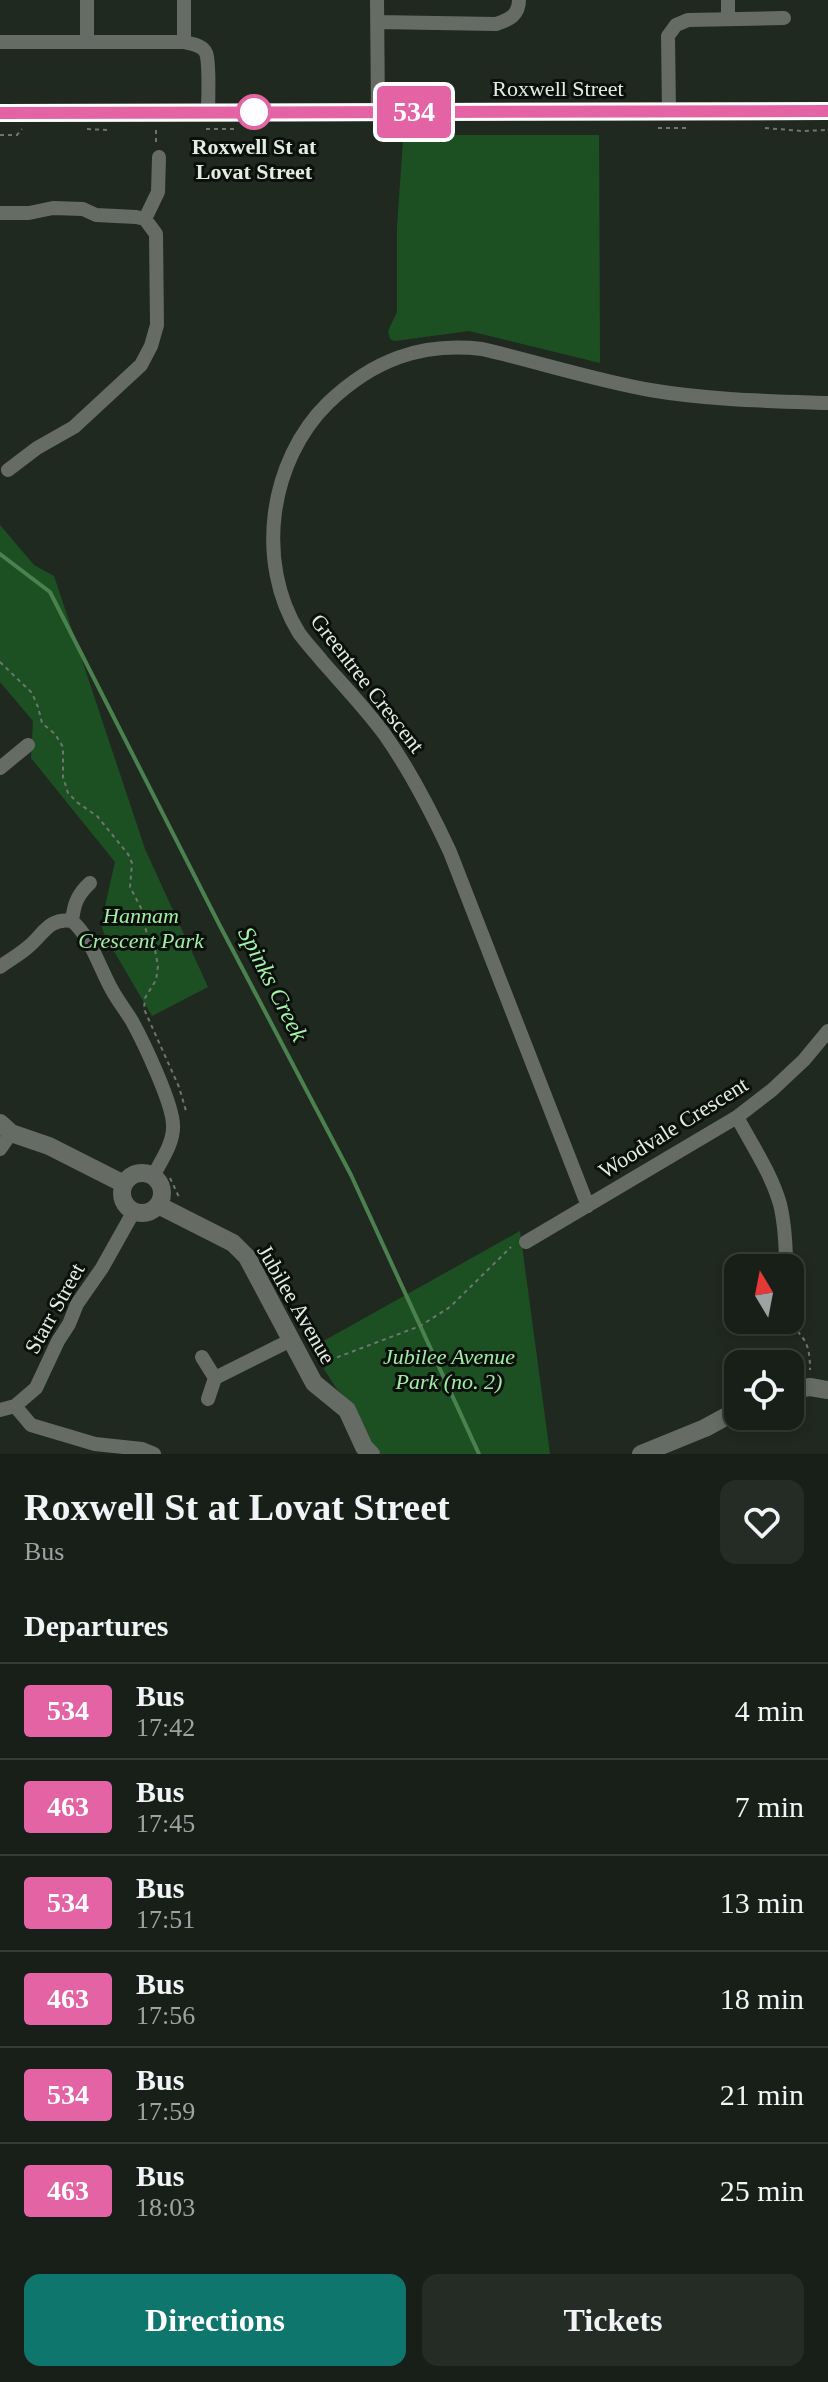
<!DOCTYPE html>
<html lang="en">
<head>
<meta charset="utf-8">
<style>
	:root { --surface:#181f18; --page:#252c25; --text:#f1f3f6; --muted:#9fa2a2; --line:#363d37; --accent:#0f766e }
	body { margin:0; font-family:Georgia,serif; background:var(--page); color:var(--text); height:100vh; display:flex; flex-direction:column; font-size:30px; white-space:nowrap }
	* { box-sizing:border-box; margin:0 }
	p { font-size:26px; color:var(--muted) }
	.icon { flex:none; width:44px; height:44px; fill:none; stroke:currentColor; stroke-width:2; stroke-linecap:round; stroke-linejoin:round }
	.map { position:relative; height:1454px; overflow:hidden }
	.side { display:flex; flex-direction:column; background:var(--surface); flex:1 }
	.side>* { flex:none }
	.badge { padding:0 16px; border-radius:6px; font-size:28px; line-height:52px }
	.needle { width:52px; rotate:350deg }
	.buttons { position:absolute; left:724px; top:1254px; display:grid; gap:16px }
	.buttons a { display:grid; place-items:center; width:80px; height:80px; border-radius:16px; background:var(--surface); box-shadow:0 4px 12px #0003,0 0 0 2px var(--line); font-size:40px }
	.map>.badge { position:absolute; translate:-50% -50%; box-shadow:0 0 0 4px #fff }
	h2 { padding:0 24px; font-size:30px; line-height:72px }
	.round { display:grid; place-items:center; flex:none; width:84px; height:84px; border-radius:16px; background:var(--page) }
	.overview { display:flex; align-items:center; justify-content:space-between; height:136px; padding:0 24px }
	h1 { font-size:38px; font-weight:800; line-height:60px }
	.primary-button { display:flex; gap:16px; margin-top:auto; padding:16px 24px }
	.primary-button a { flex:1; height:92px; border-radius:16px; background:var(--accent); color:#fff; font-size:32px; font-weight:800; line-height:92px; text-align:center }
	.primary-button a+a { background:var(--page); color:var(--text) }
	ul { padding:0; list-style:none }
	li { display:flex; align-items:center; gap:24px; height:96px; padding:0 24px; border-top:2px solid var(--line) }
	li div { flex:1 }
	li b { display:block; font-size:30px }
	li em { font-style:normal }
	li .badge { min-width:88px; font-weight:700; text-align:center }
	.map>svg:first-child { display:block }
	.green { fill:#1c5023 }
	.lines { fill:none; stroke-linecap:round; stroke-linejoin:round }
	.stream { stroke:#4a814e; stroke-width:4 }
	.path { stroke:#6e766e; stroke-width:2; stroke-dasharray:4 4; stroke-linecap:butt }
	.minor { stroke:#666b66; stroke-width:14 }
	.tertiary { stroke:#666b66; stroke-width:18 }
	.line-casing { stroke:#fff; stroke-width:18 }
	.line { stroke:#e463a4; stroke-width:12 }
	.stop-dot { fill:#fff; stroke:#e463a4; stroke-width:4 }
	.labels { text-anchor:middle; stroke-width:6; stroke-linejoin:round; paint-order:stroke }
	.street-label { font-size:22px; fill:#e5ebe5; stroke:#0c100c }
	.stop-label { font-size:22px; font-weight:bold; fill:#e5ebe5; stroke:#0c100c }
	.park-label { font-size:22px; font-style:italic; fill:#9feea4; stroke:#0c100c }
	.water-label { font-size:24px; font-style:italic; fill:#a3f3a9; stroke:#0c100c }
</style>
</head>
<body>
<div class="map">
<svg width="828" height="1454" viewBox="0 0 828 1454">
	<rect width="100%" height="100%" fill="#202920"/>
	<path class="green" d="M409,135H599L600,363L469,331L395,341L390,339L388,331L397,312V227L403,140Z
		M0,525L34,565L54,576L145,849L208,987L152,1016L105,936L101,924L115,862L31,758L33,721L0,682Z
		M520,1231L550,1454H381L371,1444L351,1403L336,1388L311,1348Z"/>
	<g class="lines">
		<path class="stream" d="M0,554L50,592L219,924L351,1175L479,1454"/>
		<path class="path" d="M658,128H687
			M765,128L802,131L828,130
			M87,129L108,130
			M206,129H236
			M0,135H17L22,129
			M156,142V128
			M0,662L32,693L38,707L42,723L55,734L63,747V777L68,793L78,803L97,816L128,854L132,863L130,887L141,908L147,935L155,950L158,966L156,980L145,998L144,1009L179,1087L186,1111
			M170,1178L179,1197
			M786,1320C805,1338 810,1343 810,1370
			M322,1363L420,1326L450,1307L511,1247"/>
		<path class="minor" d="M87,0V42
			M377,0L378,112
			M728,0V19
			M377,22L496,24C509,20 519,15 519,0
			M0,42H184C192,44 203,45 206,53C210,63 208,100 208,113
			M184,42V0
			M669,112L668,36L676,25L688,20L784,18
			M0,213H29L53,208L83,209L96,215L136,217L145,219L156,234L157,325L151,346L141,365L74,427L37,448L8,470
			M145,219L158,192L159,157
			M0,768L28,745
			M72,921C74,904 77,895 90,883
			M0,967C9,960 19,955 28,947C43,935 49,917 72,921C91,937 100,969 112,990C118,1001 126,1011 132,1021C143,1041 173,1104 173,1125C174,1143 161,1161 153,1176
			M737,1117C752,1145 771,1173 780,1204C785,1225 786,1246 786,1268
			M0,1149L11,1133
			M588,1206L450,852C431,811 411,772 385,735C366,709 343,685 322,661C315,652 306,643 299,633C255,562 269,461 328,403C373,360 421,342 482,349C538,362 594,380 650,390C709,400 768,401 828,403
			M526,1242L737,1117L772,1090L804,1060L828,1031
			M202,1357L215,1378L208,1399
			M215,1378L291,1340
			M15,1406L31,1425L95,1444L142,1449L154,1454
			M0,1410L15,1406L36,1388L58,1341L69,1324L77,1304L102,1268L134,1211"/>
		<path class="tertiary" d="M0,113L828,111
			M0,1123L11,1133L49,1146L124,1184
			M122 1193a20 20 0 1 1 40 0a20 20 0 1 1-40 0Z
			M158,1205L233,1243L247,1257L314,1383L347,1410L364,1447L371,1454
			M790,1390L810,1387L828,1390
			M641,1454L705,1428L738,1410"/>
	</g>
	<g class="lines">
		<g class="line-casing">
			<path id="line" d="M0,113L828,111"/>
		</g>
		<use href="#line" class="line"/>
	</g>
	<circle class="stop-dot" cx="254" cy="112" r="16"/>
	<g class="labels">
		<g class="street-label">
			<text x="558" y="96">Roxwell Street</text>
			<text transform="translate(368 683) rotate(52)" y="8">Greentree Crescent</text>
			<text transform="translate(673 1127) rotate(-32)" y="8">Woodvale Crescent</text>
			<text transform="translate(297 1304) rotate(60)" y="8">Jubilee Avenue</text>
			<text transform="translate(54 1308) rotate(-61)" y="8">Starr Street</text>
		</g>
		<g class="stop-label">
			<text x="254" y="154">Roxwell St at<tspan x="254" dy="25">Lovat Street</tspan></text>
		</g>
		<g class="park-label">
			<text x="141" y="923">Hannam<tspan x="141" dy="25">Crescent Park</tspan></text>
			<text x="449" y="1364">Jubilee Avenue<tspan x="449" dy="25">Park (no. 2)</tspan></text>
		</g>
		<g class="water-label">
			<text transform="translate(273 984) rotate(63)" y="8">Spinks Creek</text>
		</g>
	</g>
</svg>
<div class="buttons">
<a><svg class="needle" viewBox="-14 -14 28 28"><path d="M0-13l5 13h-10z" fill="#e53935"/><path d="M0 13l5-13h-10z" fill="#9fa2a2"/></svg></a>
<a><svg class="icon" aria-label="locate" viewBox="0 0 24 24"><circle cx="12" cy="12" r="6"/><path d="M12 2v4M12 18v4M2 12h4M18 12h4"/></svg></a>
</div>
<b class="badge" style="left:414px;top:112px;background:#e463a4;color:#fff">534</b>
</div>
<section class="side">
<div class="overview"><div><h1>Roxwell St at Lovat Street</h1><p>Bus</p></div><a class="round"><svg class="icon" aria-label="heart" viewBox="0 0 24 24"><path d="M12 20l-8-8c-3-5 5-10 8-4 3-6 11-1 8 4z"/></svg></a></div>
<h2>Departures</h2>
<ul>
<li><span class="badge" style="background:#e463a4;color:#fff">534</span><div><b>Bus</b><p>17:42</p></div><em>4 min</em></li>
<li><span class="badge" style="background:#e463a4;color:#fff">463</span><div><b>Bus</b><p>17:45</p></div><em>7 min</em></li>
<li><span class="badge" style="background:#e463a4;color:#fff">534</span><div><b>Bus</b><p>17:51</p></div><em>13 min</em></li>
<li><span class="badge" style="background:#e463a4;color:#fff">463</span><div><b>Bus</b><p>17:56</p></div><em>18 min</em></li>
<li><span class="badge" style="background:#e463a4;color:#fff">534</span><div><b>Bus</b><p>17:59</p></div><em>21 min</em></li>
<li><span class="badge" style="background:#e463a4;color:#fff">463</span><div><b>Bus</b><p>18:03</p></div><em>25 min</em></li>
</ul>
<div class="primary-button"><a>Directions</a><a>Tickets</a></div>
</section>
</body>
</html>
